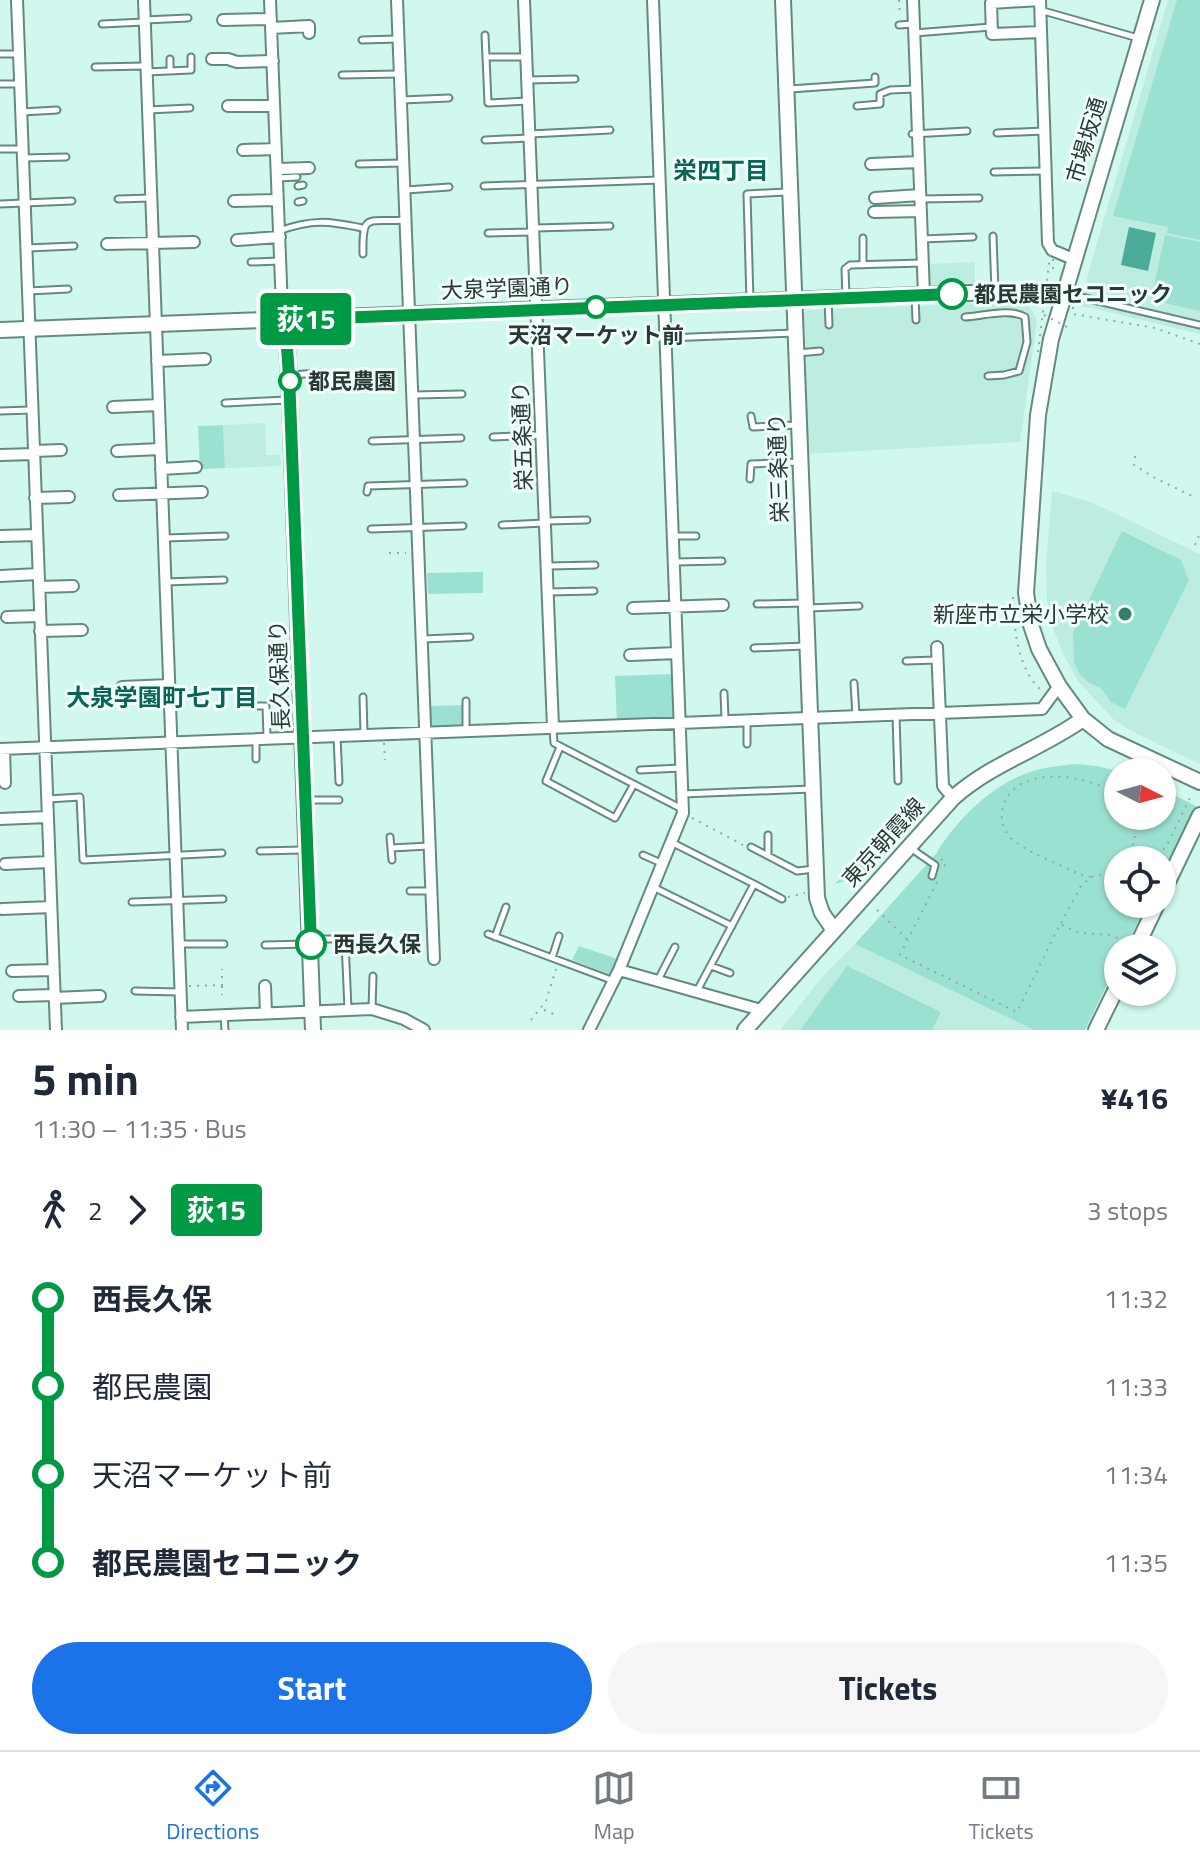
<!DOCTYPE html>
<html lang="en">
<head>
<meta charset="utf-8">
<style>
	:root { --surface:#fff; --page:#f6f6f7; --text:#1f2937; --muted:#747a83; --line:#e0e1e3; --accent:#1a73e8 }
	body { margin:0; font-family:"Titillium Web","Noto Sans JP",sans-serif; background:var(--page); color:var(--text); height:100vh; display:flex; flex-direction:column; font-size:30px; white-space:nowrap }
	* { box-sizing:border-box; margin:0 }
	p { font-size:26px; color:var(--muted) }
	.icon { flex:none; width:44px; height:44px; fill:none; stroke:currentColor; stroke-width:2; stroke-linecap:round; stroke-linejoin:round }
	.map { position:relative; height:1030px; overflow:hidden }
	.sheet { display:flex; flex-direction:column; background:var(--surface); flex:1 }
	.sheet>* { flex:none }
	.badge { padding:0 16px; border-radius:6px; font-size:28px; line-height:52px }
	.needle { width:52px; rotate:96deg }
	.fabs { position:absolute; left:1104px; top:758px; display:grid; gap:16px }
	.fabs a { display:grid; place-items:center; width:72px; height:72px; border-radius:50%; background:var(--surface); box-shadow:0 2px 6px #0004; font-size:40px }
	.map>.badge { position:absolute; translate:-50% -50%; box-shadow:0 0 0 4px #fff }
	.legs { display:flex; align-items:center; gap:12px; height:88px; padding:0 32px; font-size:26px }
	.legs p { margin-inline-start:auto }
	.head { display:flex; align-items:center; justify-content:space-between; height:136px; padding:0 32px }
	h1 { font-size:44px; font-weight:700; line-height:60px }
	.primary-button { display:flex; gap:16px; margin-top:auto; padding:16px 32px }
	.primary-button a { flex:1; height:92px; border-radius:48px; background:var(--accent); color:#fff; font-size:32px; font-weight:700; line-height:92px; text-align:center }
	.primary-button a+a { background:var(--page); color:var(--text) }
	ul { padding:0 32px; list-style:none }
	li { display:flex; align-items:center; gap:28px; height:88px; font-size:30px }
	li i { display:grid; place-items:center; width:12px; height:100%; margin:0 10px; background:currentColor }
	li i::after { content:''; width:20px; height:20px; margin:-10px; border:6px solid; border-radius:50%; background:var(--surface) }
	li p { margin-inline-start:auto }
	li:first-child i { background:linear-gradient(#0000 50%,currentColor 0) }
	li:last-child i { background:linear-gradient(currentColor 50%,#0000 0) }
	.dock { display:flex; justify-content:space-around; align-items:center; height:112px; border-top:2px solid var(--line); background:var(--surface); font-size:22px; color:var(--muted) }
	.dock a { display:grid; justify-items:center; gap:4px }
	.dock .selected { color:var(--accent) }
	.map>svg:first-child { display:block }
	.built { fill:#bdece0 }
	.green { fill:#9be1d1 }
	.water { fill:#4bab99 }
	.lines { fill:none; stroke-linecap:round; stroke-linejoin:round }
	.lane-casing { stroke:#658980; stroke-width:9 }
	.street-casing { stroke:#658980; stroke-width:14 }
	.secondary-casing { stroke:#658980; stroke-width:18 }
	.path { stroke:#8eaca4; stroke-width:2; stroke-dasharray:2 6; stroke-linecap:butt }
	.lane { stroke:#fff; stroke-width:5 }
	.street { stroke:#fff; stroke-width:10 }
	.secondary { stroke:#fff; stroke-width:14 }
	.path-bridge { stroke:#8eaca4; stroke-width:2; stroke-dasharray:2 6; stroke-linecap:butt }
	.line-1-casing { stroke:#fff; stroke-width:18 }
	.line-1 { stroke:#094; stroke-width:12 }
	.stop-1-dot { fill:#fff; stroke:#094; stroke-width:4 }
	.poi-dot { fill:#387c6e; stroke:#f0fffb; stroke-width:3 }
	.labels { text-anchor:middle; stroke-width:6; stroke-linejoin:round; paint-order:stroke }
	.street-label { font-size:22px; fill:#293835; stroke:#f0fffb }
	.stop-label { font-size:22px; font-weight:bold; fill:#293835; stroke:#f0fffb; text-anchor:start }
	.poi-label { font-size:22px; fill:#293835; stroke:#f0fffb; text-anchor:end }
	.neighbourhood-label { font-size:24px; font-weight:bold; fill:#0a6456; stroke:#f0fffb }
</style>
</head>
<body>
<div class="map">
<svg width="1200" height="1030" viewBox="0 0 1200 1030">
	<rect width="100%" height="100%" fill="#d1f8ee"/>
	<path class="built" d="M1168,0H1200V334L1079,305Z
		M975,262V283L927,285V264Z
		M1020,302L1031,308L1037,321L1020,442L807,454L804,313L807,310Z
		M265,423L266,455H280L281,466L225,468L223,425Z
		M1052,491L1091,502L1200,554V764L1131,731L1113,719L1078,681L1063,654L1053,628L1047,600L1046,564Z
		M855,944L1034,1030H780L824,975Z"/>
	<path class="green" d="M1177,0H1200V240L1167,233L1168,227L1113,216Z
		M1165,235L1200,242V311L1151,300Z
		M223,425L225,468L200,469L198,426Z
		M1122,531L1181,560L1189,580L1125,709L1111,702L1101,688L1088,682L1080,675L1074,662L1073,633Z
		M483,572V593L428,594L427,573Z
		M675,674L676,716L671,720L617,723L615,676Z
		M462,705V726L430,727V706Z
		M1074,764L1097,766L1121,772H1118V816H1162V789L1196,806L1162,873V860H1118V904H1147L1125,948H1118V962L1085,1030H1034L855,944L936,854C956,820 992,785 1030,772C1044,767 1060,766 1074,764Z
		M897,815L907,824L859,877L835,884Z
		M579,946L618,959L612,975L572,960Z
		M847,966L941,1012L932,1030H800Z"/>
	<path class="water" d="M1129,227L1156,233L1148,271L1121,265Z"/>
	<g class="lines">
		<g class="lane-casing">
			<path id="lane" d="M1040,10L1138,38
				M145,20L188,18
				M102,24L144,22
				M899,25L913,24
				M914,33L991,27
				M485,35L486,57
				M362,40L397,39
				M0,54H18
				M526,57H486L488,103L528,101
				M170,59V71
				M95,67L145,66
				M146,72L191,70V57
				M342,75L399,74
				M528,80L575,79
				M0,84H19
				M790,89L875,83V77
				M402,100L449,98
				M857,106L880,104V94L890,90L915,89
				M148,110L190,108
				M22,112L57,110
				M997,133L1044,131
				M530,134L610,130
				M912,134L967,131
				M485,140L529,138
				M0,149H21
				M23,158L66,157
				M359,164L402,163
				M994,172L1045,171
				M278,178L297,177
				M298,186L303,185
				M484,186L660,180
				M406,190L449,187
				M118,199L150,198
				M920,199L979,198
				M298,202L303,201
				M0,204L72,201
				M535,228L610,226
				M279,231C312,219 328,221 362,228
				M488,233L533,232
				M993,236L995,291
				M863,238V265
				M922,239L973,237
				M27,248L74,246
				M363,254C362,211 368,223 404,220
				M251,262L279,261
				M29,291L68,289
				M1068,294L1200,325
				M846,297L845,269L850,265L922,263
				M915,297L916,320
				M828,299L829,325
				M750,301L747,194L786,192
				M965,317C982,316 1010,308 1025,317L1027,342L1019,371L1004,375L988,376
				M665,338L794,333
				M797,353L820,351
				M290,375L320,373
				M413,395L462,394
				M225,403L288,400
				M0,411L31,410
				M751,416L753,427L797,425
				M493,437L541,435
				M372,441L461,438
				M750,479L751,464L799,462
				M367,492L368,486L464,483
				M545,521L587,520
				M502,525L544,523
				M371,529L463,526
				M673,536H696
				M166,538L225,536
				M675,562L722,561
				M548,566L595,565
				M165,582L224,580
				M548,592L594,591
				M757,604L804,603
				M808,608L859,606
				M423,639L470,637
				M754,648L805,646
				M906,661L937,660
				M854,683L856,716
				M724,693L725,719
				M363,697L364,734
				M466,701V731
				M258,706H266L267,737
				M896,715L898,781
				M747,721V744
				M553,729L554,743L682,809
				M337,736L339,782
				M256,740V759
				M560,747L546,781L615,818L634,784
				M640,770L681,768
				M682,794L812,789
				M48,799L80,797L83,860L222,853
				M308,800H339
				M768,835V856
				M390,837L392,860
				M671,842L754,884L697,991
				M751,847L797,871L815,869
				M909,847L935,865L932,876
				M391,848L429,846
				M260,851L303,850
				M643,855L661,863
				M754,884L782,899
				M653,887L732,926
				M410,891H430
				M132,902L223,899
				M488,934L614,981
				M495,937L506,907
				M312,939H343L345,941L348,1009
				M181,944H224
				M265,945L308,944
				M552,958L559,936
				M711,966L730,973
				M658,980L675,947
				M135,991L179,992
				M372,1009L373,976
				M224,1015L225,1030"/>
		</g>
		<g class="street-casing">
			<path id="street" d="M17,0L56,1030
				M144,0L182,1030
				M270,0L282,309L285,320
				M397,0L434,959
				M524,0L553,727
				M913,0L924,295
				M1040,0L1048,243L1052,250L1073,259
				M1040,0L991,3L992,34L1041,32
				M223,20L271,19
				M271,28L309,26V33
				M212,59H228L237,62L273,61
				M228,106H274
				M243,150L276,149
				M871,164L919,162
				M277,169L309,168
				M875,198L920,195
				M234,201L278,200
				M874,212L921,211
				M237,240L280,237
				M107,244L194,242
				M157,361L205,359
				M113,407L159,405
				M34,451L61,450
				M117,451L160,449
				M0,455L34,454
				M161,469L196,467
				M119,495L202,492
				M35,498L69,497
				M0,536L37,535
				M0,576L38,574
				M39,587L73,586
				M633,608L723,605
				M7,617L39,616
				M40,631L82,630
				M937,647L943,786L953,798
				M630,655L677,653
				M122,687L169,685
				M0,749L1042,709L1059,686
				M4,749L5,783
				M0,819L47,817
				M5,864L49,862
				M2,909L51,907
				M619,970L761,1010
				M12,971L53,970
				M265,986L266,1013
				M19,996L54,995
				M54,998L100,996
				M181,1017L372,1009L404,1019L424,1030
				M589,1030L619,970L683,813L653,0"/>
		</g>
		<g class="secondary-casing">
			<path id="secondary" d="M783,0L817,898L822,913L833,929
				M1152,0L1051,339L1038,415L1026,593L1031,625L1039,649L1059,686L1083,719L1108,739L1200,782
				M285,320L289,375L313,1030
				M0,330L995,292L1063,293
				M1162,894L1200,815
				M1136,948L1157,904
				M745,1030L953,798C992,763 1041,749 1083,719
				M1096,1030L1118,985"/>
		</g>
		<path class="path" d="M899,0L900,15
			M1073,307V314L1155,328L1200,344
			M1135,456L1134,465L1155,478L1194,497
			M1195,545L1200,533
			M389,553H406
			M1013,597C1014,629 1017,669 1042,691
			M384,743L385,760
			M692,818L743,845
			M941,859L946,863L943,869
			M1126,860L1135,840L1134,816
			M1151,860L1166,847L1190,798
			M1091,877L1081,875C1062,865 1024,852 1010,837C1002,828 1000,818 1003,807C1015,762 1090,775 1118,795
			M937,882L900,955L1017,1012L1060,924L1079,933L1111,935L1124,941
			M788,897L805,893
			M877,910L907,939
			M1061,923L1081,886L1091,877L1118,870
			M189,986L222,985V969
			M222,986V995
			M544,1010L554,1014
			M531,1020L546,1001L556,969"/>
		<use href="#lane" class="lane"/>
		<use href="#street" class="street"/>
		<use href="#secondary" class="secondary"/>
		<path class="path-bridge" d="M1044,315L1067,327
			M1038,352L1050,255L1053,256V273"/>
	</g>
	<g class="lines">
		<g class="line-1-casing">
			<path id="line-1" d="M311,944L289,375L285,320L952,294"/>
		</g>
		<use href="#line-1" class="line-1"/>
	</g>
	<g class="stop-1-dot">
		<circle cx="952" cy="294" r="14"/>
		<circle cx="596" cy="307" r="10"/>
		<circle cx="290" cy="381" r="10"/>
		<circle cx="311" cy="944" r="14"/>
	</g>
	<circle class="poi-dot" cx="1125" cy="614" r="8"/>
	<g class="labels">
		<g class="street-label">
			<text transform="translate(1086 140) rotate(-73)" y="8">市場坂通</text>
			<text transform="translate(507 288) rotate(-2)" y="8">大泉学園通り</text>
			<text transform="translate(522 436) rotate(-92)" y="8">栄五条通り</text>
			<text transform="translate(778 468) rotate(-92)" y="8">栄三条通り</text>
			<text transform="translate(279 675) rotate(-92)" y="8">長久保通り</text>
			<text transform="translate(883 842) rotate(-48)" y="8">東京朝霞線</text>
		</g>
		<g class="stop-label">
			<text x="974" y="302">都民農園セコニック</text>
			<text x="596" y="343" text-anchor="middle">天沼マーケット前</text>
			<text x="308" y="389">都民農園</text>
			<text x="333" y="952">西長久保</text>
		</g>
		<g class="poi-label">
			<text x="1109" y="622">新座市立栄小学校</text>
		</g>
		<g class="neighbourhood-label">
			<text x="721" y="179">栄四丁目</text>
			<text x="162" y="706">大泉学園町七丁目</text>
		</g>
	</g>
</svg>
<div class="fabs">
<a><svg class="needle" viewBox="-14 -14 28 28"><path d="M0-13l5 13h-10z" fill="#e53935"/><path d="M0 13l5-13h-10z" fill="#747a83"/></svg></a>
<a><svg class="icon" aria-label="locate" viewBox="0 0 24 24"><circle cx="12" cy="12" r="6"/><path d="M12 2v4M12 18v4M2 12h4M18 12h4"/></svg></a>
<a><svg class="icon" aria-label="layers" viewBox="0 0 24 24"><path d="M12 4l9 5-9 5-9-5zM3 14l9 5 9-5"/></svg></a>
</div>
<b class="badge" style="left:306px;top:319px;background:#094;color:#fff">荻15</b>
</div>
<section class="sheet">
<div class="head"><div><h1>5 min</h1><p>11:30 – 11:35 · Bus</p></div><b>¥416</b></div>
<div class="legs"><svg class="icon" aria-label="walk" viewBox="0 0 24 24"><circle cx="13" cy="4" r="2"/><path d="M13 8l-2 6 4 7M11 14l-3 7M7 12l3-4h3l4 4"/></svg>2<svg class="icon" aria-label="forward" viewBox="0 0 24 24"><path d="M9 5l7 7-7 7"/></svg><b class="badge" style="background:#094;color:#fff">荻15</b><p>3 stops</p></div>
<ul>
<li><i style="color:#094"></i><b>西長久保</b><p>11:32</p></li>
<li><i style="color:#094"></i><span>都民農園</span><p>11:33</p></li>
<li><i style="color:#094"></i><span>天沼マーケット前</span><p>11:34</p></li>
<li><i style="color:#094"></i><b>都民農園セコニック</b><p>11:35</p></li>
</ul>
<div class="primary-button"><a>Start</a><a>Tickets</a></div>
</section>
<nav class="dock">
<a class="selected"><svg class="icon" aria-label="directions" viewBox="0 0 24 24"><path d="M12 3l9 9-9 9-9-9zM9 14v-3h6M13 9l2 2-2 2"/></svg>Directions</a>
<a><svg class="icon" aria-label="map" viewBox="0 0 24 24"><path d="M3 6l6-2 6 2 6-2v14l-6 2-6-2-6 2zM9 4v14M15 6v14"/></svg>Map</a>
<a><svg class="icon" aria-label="tickets" viewBox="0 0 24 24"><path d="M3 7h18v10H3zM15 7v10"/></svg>Tickets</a>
</nav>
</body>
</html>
